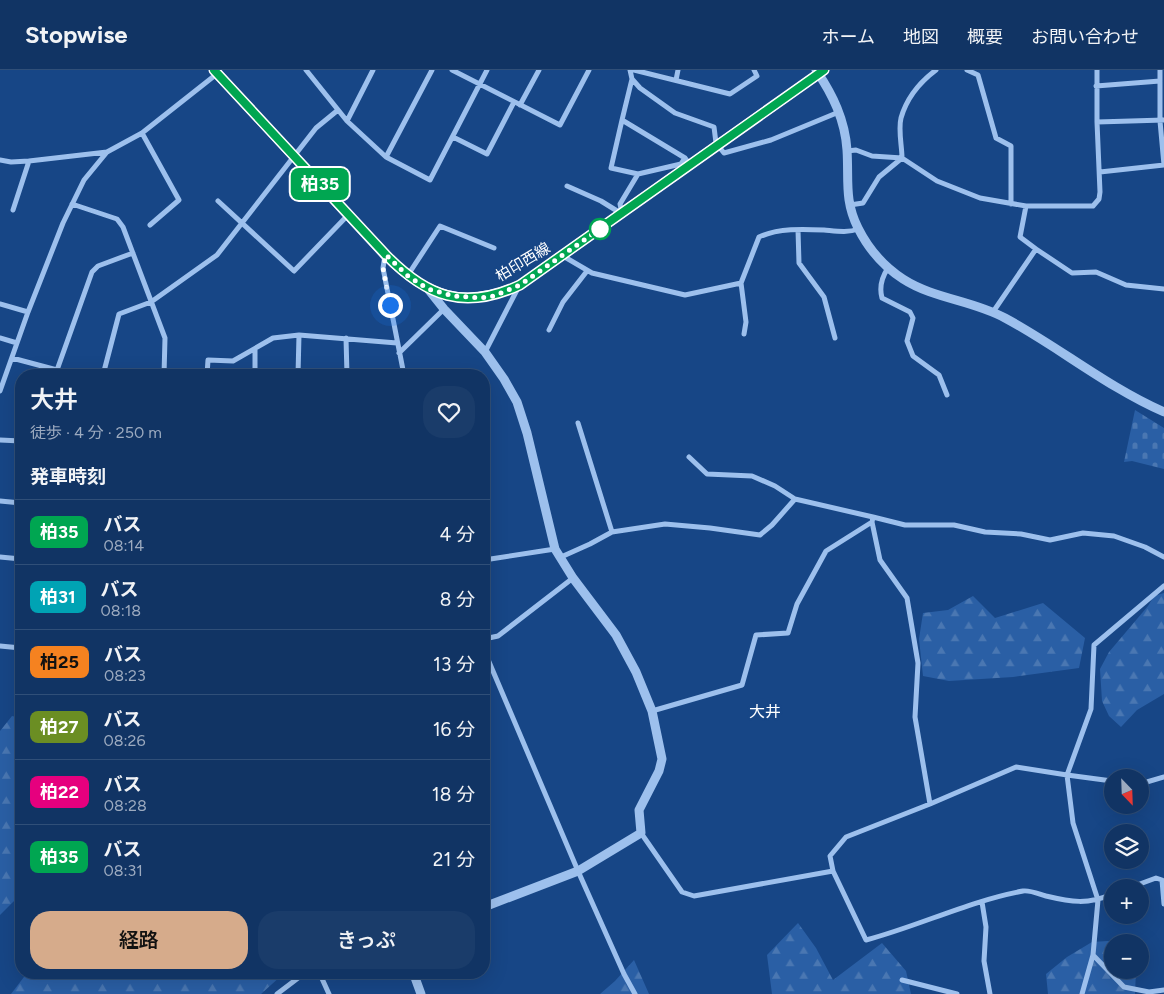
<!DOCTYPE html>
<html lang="ja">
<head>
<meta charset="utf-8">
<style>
	:root { --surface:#113464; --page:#1a3c6a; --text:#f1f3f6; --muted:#9caabf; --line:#304f78; --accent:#d6ab8b }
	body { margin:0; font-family:Figtree,"Noto Sans JP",sans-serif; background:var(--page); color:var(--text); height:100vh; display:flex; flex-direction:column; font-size:19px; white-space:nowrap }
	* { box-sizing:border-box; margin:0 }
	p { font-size:16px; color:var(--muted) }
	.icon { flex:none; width:28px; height:28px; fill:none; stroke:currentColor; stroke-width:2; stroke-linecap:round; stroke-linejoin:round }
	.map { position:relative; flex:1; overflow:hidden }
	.details { position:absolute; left:15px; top:299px; width:475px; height:610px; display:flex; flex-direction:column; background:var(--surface); border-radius:20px; box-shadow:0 5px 20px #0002,0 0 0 1px var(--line) }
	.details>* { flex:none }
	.badge { padding:0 10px; border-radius:8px; font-size:18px; line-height:32px }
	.needle { width:32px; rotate:157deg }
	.controls { position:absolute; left:1104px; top:699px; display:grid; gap:10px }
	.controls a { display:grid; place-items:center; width:45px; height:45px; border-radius:50%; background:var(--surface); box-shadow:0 5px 20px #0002,0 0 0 1px var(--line); font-size:25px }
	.you { position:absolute; width:25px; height:25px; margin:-12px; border:4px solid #fff; border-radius:50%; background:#1a73e8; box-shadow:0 0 0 8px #1a73e833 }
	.map>.badge { position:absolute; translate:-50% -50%; box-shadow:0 0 0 2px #fff }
	h2 { padding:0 15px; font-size:19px; line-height:45px }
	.round { display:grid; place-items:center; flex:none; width:52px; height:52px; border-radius:20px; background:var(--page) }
	.headline { display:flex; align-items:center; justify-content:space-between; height:85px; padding:0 15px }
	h1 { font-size:24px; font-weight:600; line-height:38px }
	.button { display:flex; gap:10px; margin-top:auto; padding:10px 15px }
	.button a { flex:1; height:58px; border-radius:20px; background:var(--accent); color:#111; font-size:20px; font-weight:600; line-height:58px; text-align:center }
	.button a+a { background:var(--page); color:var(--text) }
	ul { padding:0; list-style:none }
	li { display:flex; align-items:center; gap:15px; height:65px; padding:0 15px; border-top:1px solid var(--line) }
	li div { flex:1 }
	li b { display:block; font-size:19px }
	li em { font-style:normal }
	li .badge { min-width:55px; font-weight:700; text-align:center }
	header { display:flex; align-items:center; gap:30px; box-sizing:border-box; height:70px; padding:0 25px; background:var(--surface); border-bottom:1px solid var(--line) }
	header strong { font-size:24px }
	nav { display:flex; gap:28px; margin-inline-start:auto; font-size:18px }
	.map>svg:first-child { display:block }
	.forest { fill:url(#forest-firs) }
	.cemetery { fill:url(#cemetery-stones) }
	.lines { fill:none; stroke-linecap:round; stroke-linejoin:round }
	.minor { stroke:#9dc0ed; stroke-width:5 }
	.tertiary { stroke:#9dc0ed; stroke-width:9 }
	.secondary { stroke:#cadef9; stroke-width:10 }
	.line-casing { stroke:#fff; stroke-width:11 }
	.line { stroke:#00a651; stroke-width:8 }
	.walk { stroke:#fff; stroke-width:5; stroke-dasharray:0 9 }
	.stop-dot { fill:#fff; stroke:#00a651; stroke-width:2.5 }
	.labels { text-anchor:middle; stroke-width:4.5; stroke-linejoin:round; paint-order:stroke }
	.street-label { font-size:15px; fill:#fff; stroke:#174686 }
	.neighbourhood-label { font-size:16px; fill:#fff; stroke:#174686 }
</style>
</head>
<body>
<header>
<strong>Stopwise</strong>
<nav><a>ホーム</a><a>地図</a><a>概要</a><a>お問い合わせ</a></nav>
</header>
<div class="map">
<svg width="1164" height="924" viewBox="0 0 1164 924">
	<defs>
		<pattern id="forest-firs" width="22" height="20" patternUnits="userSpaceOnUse" patternTransform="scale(1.25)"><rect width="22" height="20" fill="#2a5fa5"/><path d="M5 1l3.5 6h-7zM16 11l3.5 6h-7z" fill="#4a77b2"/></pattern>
		<pattern id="cemetery-stones" width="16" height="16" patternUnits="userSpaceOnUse" patternTransform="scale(1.25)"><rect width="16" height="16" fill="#2a5fa5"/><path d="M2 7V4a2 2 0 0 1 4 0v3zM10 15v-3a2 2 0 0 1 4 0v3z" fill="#4a77b2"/></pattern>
	</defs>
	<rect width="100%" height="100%" fill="#174686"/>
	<path class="forest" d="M1164,523V624L1137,640L1121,657L1109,646L1102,631L1100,599L1109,582L1148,536L1154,526Z
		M973,526L995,548L1043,533L1085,568L1079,598L1013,607L949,611L923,606L919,569L923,543L948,540Z
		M12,646L21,648V824L0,845V661Z
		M798,853L816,878L833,910L882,873L906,901L911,924H772L767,885Z
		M1108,871L1113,872L1112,900H1136L1135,924H1048L1046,904L1067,887L1092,872Z
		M634,890L649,924H600L615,911Z
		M280,903L282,905L261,924H11L27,903Z"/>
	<path class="cemetery" d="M1135,340L1164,358V399L1132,391L1124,392Z"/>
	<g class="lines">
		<path class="minor" d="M306,0L347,51L386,87L430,110L487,0
			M452,0L560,55L589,0
			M630,0L632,9L640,18L675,43L714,57L716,73L724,83L771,70L839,42
			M634,0L730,24L757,6L754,0
			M967,0L978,5L996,68L1011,76V134
			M1160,0V51L1164,95
			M632,9L622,50L685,88L690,95
			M676,10L678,0
			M1096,16L1160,11
			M520,35L539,0
			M347,51L373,0
			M1097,52L1164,50
			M142,63L179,130L150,155
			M453,67L487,84L514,32
			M847,81L856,80L872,86L902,88L937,111L980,128L1026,136H1093L1099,129L1100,122L1097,52V0
			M386,87L432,0
			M0,90L11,92L29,91L107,82L142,63L218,3
			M1100,102L1164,95
			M638,104L681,94L685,88
			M567,116L601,131L622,144L620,134L638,104L611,98L622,50
			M218,131L294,201L348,145
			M72,134L117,149L123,157L165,268L164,305
			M850,135L863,133L879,107L902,88C902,76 898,60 901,48C907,27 920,12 936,0
			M13,140L29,91
			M798,160L799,193L824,227L835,268
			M1036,179L1072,203L1096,202L1126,215L1164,219
			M385,185L383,198L404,305
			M563,186L592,203L685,225L741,213L759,167C778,158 803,159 824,160C836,161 847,163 859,159
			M888,198C882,207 879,217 882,228L910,242L913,248L907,271L913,286L939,305L947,325
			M408,205L440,156L494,178
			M741,213L746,252L744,264
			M0,234L28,242
			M993,242L1036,179L1020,167L1026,136
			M549,260L563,232L587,201
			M0,268L17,273
			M346,268L347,305
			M255,279V305
			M485,282L518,218
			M399,283L444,239
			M12,288L57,300L92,202L98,196L133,183
			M103,305L119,244L151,232L217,185L316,58L338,40
			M207,305L208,290L233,291L273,268L299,265L397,273
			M298,305L299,265
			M0,321L28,242L63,153L84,110L107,82
			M578,353L612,462
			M0,370L21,371
			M689,387L707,404L752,406L775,416L795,429
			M0,431L21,433
			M872,452L880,490L907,528L918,593L915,647L930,734
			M0,487L21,489
			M561,487L590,474L612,462L665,454L710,458L760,465L772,455L795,429L873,447
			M484,490L555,479
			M18,537H21
			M484,569L498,566L573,508
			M0,576L21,578
			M484,580L578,801L624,904L635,924
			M652,641L742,615L756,565L788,563L797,534L826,481L872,452L873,447L905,455H954L985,462L1021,464L1050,470L1083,463L1114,466L1145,477L1164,487
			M1140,714L1164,707
			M641,763L682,822L694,826L833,801L866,870C919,856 969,831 1023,821C1030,820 1039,824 1046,826C1071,832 1088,835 1112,824
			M833,801L830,786L846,767L930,734L1016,697L1067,705L1091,639L1094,575L1164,516
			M1129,818L1156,808L1162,810L1164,834
			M982,832L986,857L984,891L990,924
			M1093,885L1124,917L1149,922L1164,920
			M319,902L329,924
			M902,910L957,924
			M277,924L306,902
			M1082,924L1093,885L1098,830L1073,753L1067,705L1112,711"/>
		<path class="tertiary" d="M816,0C833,25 845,50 847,80C849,110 844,130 858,158C868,178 883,196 903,209C934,229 972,230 1005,248C1059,277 1107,317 1164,342
			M428,219L444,239L485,282L504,309L517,332L527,363L555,479L573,508L616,565L636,602L652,641L662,689L659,701L639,740L641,763L578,801L484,837
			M413,902L421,924"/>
		<path class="secondary" d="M214,0L385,185C427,227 464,240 520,215L824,0"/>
	</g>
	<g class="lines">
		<g class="line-casing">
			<path id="line" d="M214,0L386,185C427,227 464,241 520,215L824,0"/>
		</g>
		<use href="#line" class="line"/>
		<path class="walk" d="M390,235L383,198L386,185L408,206L428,219L454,226L481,228L494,226L520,215L607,154L600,159"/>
	</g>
	<circle class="stop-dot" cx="600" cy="159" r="10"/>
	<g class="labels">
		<g class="street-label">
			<text transform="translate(523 192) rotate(-31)" y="5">柏印西線</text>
		</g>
		<g class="neighbourhood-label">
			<text x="765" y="647">大井</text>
		</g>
	</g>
</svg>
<div class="controls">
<a><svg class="needle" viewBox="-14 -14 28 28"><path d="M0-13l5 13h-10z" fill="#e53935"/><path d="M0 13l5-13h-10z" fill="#9caabf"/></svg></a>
<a><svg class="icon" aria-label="layers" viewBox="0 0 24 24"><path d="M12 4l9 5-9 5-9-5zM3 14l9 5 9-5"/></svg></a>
<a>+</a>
<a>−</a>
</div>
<div class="you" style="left:390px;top:235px"></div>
<b class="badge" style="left:320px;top:114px;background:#00a651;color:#fff">柏35</b>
<section class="details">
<div class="headline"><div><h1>大井</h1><p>徒歩 · 4 分 · 250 m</p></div><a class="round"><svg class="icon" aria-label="heart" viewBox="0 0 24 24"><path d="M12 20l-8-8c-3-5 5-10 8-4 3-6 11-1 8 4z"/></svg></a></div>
<h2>発車時刻</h2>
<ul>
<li><span class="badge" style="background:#00a651;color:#fff">柏35</span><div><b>バス</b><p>08:14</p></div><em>4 分</em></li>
<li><span class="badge" style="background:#00a3b4;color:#fff">柏31</span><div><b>バス</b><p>08:18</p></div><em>8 分</em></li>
<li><span class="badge" style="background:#f58220;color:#111">柏25</span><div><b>バス</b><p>08:23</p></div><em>13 分</em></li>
<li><span class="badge" style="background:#6b8e23;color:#fff">柏27</span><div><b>バス</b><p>08:26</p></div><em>16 分</em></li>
<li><span class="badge" style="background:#e6007e;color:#fff">柏22</span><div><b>バス</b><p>08:28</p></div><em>18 分</em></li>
<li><span class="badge" style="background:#00a651;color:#fff">柏35</span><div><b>バス</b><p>08:31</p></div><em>21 分</em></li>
</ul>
<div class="button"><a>経路</a><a>きっぷ</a></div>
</section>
</div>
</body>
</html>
